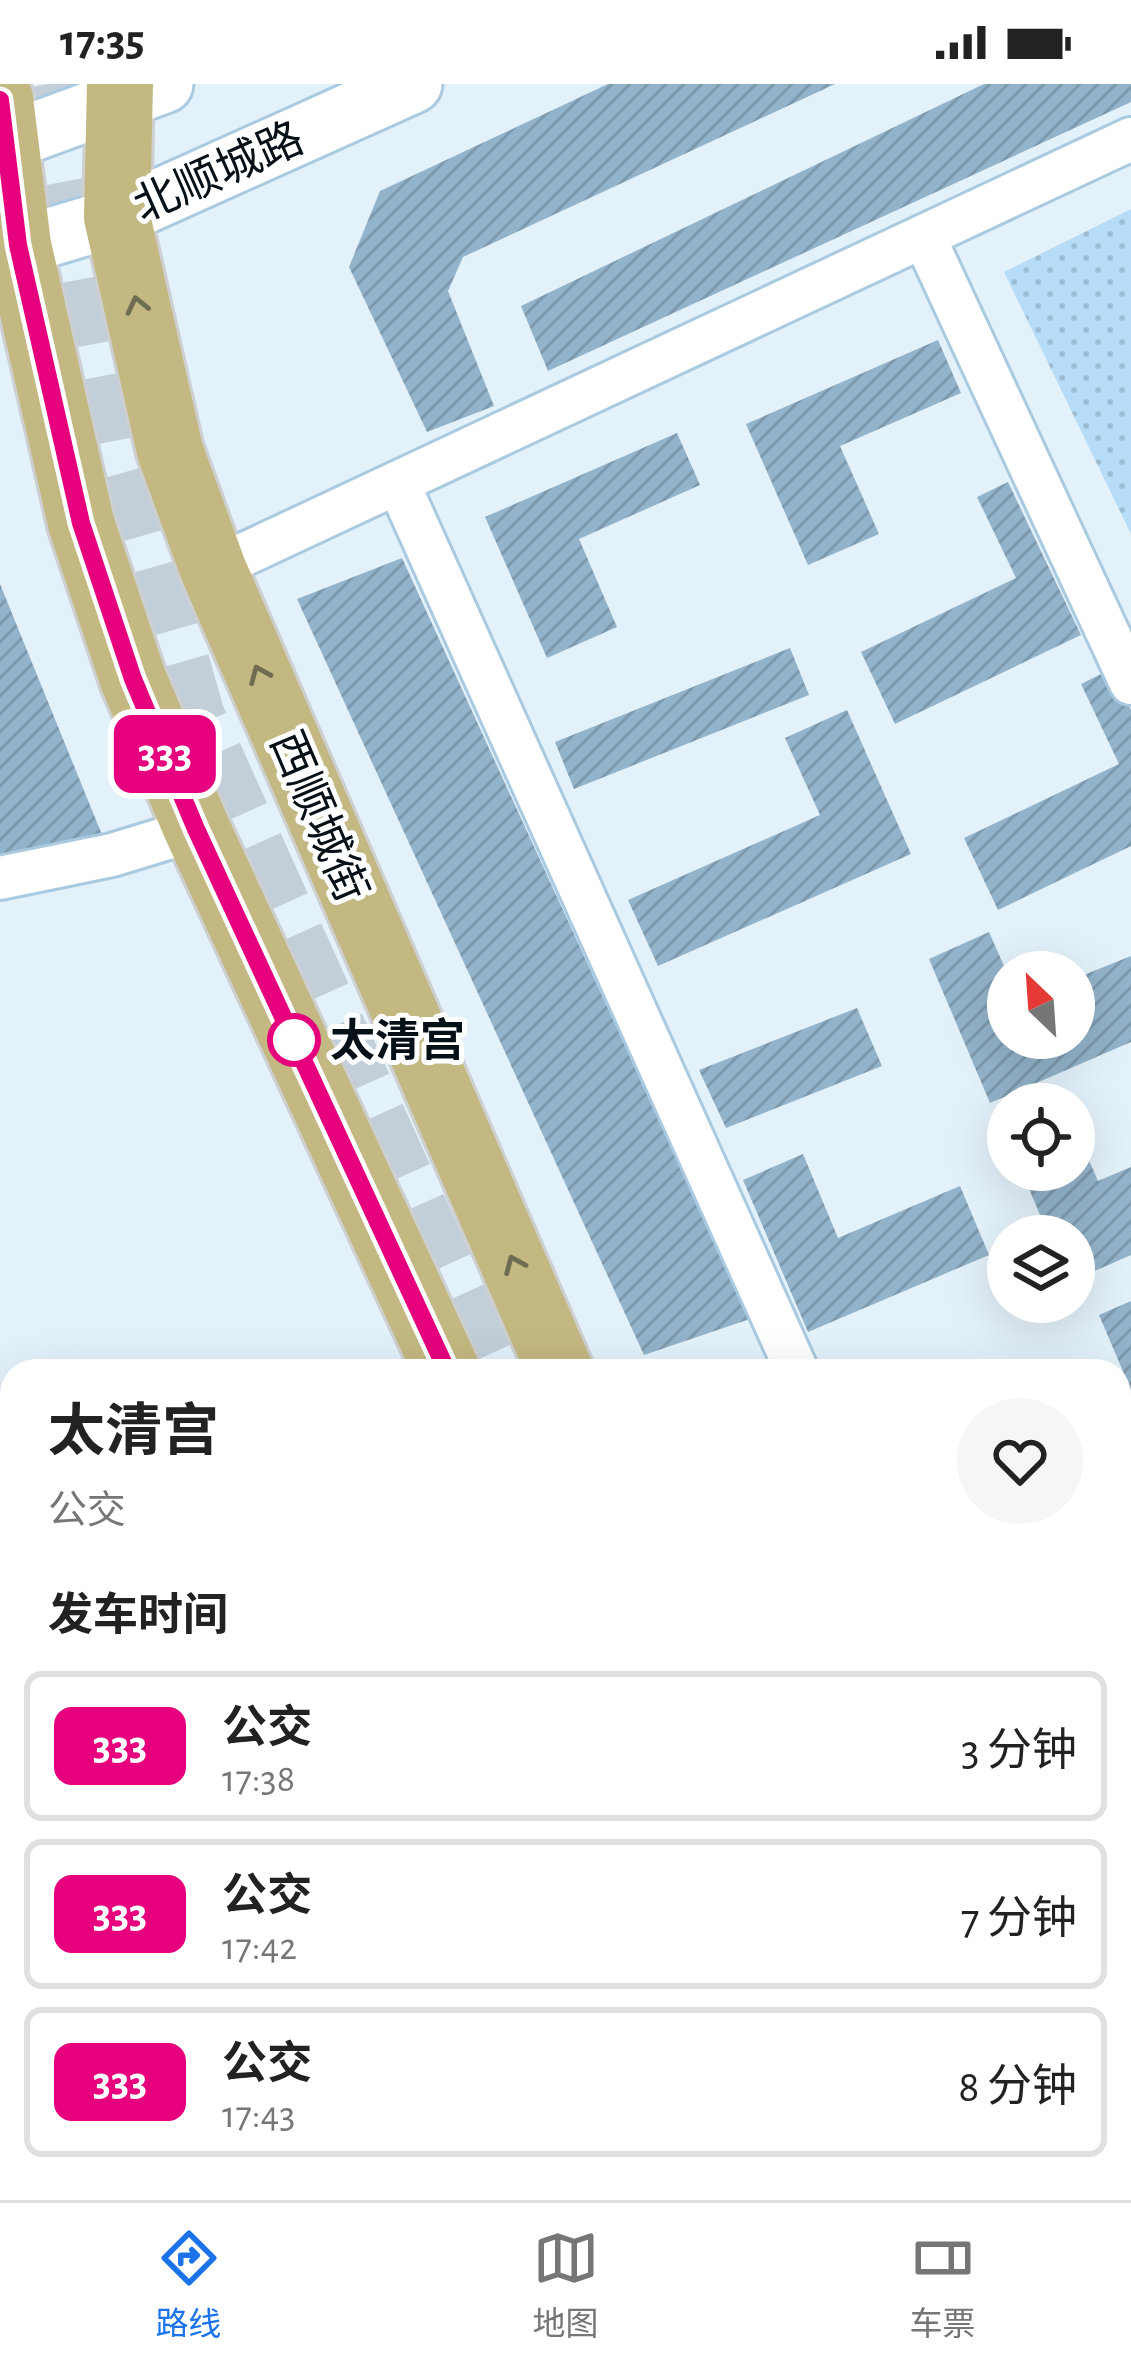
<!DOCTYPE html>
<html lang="zh">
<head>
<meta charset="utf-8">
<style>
	:root { --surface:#fff; --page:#f6f6f6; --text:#222; --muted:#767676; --line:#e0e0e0; --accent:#1a73e8 }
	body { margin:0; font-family:"Alegreya Sans","Noto Sans SC",sans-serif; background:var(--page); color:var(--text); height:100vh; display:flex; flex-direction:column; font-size:45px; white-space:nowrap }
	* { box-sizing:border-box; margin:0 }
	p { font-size:39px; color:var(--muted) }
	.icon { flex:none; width:66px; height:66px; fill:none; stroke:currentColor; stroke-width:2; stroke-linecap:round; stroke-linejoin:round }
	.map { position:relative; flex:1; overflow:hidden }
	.details { position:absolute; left:0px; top:1275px; width:1131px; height:843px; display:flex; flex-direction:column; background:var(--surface); border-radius:36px 36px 0 0; box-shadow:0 12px 48px #0002 }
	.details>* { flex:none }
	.badge { padding:0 24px; border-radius:18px; font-size:42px; line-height:78px }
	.needle { width:78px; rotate:335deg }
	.controls { position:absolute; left:987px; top:867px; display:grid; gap:24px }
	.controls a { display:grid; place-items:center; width:108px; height:108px; border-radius:50%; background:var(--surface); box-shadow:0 12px 48px #0002; font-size:60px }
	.map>.badge { position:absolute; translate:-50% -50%; box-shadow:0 0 0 6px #fff }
	h2 { padding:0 48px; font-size:45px; line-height:108px }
	.round { display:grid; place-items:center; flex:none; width:126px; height:126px; border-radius:63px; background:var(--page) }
	.overview { display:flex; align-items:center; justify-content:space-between; height:204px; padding:0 48px }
	h1 { font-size:57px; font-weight:700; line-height:90px }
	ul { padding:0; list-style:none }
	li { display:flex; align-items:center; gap:36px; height:150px; margin:0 24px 18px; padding:0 24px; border:6px solid var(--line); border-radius:18px }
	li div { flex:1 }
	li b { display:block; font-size:45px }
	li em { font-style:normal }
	li .badge { min-width:132px; font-weight:700; text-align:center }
	.status { display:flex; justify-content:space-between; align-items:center; height:84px; padding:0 60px; background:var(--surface); direction:ltr }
	.status svg { height:33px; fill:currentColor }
	.tab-bar { display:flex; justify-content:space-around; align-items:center; height:168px; border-top:3px solid var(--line); background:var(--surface); font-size:33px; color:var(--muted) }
	.tab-bar a { display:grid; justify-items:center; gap:6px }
	.tab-bar .selected { color:var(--accent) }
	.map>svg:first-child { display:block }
	.built { fill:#cfe7f8 }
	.park { fill:url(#park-dots) }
	.building { fill:url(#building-hatch) }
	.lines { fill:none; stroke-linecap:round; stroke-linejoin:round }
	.trunk-tunnel { stroke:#c2cfd8; stroke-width:66; stroke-dasharray:66 33; stroke-linecap:butt }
	.minor-casing { stroke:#a9cae1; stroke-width:48 }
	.tertiary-casing { stroke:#a9cae1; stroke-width:57 }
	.secondary-casing { stroke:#a9cae1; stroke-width:63 }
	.primary-casing { stroke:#cdcfd1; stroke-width:72 }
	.minor { stroke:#fff; stroke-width:42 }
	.tertiary { stroke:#fff; stroke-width:51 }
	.secondary { stroke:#fff; stroke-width:57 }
	.primary { stroke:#c3b881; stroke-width:66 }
	.oneway { stroke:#6e6c51 }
	.line-casing { stroke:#fff; stroke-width:27 }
	.line { stroke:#e6007e; stroke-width:18 }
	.stop-dot { fill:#fff; stroke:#e6007e; stroke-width:6 }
	.labels { text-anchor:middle; stroke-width:10; stroke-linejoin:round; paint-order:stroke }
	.street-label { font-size:45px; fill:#051017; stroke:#fff }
	.stop-label { font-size:45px; font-weight:bold; fill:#051017; stroke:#fff; text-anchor:start }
</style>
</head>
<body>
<div class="status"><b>17:35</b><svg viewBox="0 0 49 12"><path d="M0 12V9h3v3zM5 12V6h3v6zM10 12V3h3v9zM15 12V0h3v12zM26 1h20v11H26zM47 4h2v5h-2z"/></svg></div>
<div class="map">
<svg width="1131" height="2116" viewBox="0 0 1131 2116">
	<defs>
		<pattern id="park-dots" width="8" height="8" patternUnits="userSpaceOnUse" patternTransform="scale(3)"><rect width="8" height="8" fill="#b6dcf7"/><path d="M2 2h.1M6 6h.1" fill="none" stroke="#9bbcd3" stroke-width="1.8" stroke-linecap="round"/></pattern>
		<pattern id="building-hatch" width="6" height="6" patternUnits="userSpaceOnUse" patternTransform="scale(3)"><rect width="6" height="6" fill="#93b3ca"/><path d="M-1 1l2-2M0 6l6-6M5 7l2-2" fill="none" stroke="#7d99ad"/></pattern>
	</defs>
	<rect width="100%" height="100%" fill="#e3f1fa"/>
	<path class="built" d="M0,1777L12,1804V2007L0,2013Z"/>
	<path class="park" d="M1131,125V450L1004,188Z"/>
	<path class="building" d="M608,0H835L463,173L448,207L494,322L427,348L349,183L380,107Z
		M984,0H1131V18L548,287L521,222Z
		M938,256L961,309L840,362L879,450L808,481L746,340Z
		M677,349L700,401L579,455L617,543L547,574L485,433Z
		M1008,398L1081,551L895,640L861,568L1016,494L977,413Z
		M402,474L750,1235L644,1271L297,515Z
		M0,500L107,763L0,788Z
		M790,564L809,611L574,705L555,658Z
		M1111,585L1131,626V762L998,826L964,754L1119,680L1081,600Z
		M847,626L911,770L658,882L628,816L820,731L785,654Z
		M989,848L1008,891V954H1074V895L1131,872V958L990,1019L929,875Z
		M857,924L882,982L726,1044L699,986Z
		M1074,1042L1098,1097L1131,1083V1171L1074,1196V1152H1049L1021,1086H1074Z
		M803,1070L838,1154L960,1102L989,1171L808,1248L743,1096Z
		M1131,1217V1306L1099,1231Z
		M1131,1680V1839L1119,1844V1685Z"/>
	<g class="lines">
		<path class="trunk-tunnel" d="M48,0L122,389L192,633L487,1287
			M869,2106L874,2116"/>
		<g class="minor-casing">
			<path id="minor" d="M924,153L1131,599
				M398,399L797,1287
				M213,485L1131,55
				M0,794L112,771L197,745"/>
		</g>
		<g class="tertiary-casing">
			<path id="tertiary" d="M0,1652L12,1676
				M1119,1934L1131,1928
				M224,2106L229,2116
				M750,2116L770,2106"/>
		</g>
		<g class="secondary-casing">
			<path id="secondary" d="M0,60L164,0
				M0,168L117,133L413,0"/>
		</g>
		<g class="primary-casing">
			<path id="primary" d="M120,0L117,133L170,367L213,485L560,1287
				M0,15L18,161L81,439L133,595L197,745L447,1287
				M825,2106L830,2116
				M933,2106L938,2116"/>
		</g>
		<use href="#minor" class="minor"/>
		<use href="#tertiary" class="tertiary"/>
		<use href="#secondary" class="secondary"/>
		<use href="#primary" class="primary"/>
	</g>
	<defs><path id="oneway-chevron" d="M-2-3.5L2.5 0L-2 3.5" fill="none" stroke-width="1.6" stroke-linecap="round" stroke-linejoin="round" transform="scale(3)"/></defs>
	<g class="oneway">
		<use href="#oneway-chevron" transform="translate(137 221) rotate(-103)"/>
		<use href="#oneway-chevron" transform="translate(259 590) rotate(-113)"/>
		<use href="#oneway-chevron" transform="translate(514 1180) rotate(-113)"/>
	</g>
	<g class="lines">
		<g class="line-casing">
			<path id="line" d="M0,16L18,161L81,439L133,595L196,745L447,1287"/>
		</g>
		<use href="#line" class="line"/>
	</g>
	<circle class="stop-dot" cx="294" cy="956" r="24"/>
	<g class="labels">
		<g class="street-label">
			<text transform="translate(218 87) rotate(-24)" y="16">北顺城路</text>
			<text transform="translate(320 732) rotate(67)" y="16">西顺城街</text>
		</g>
		<g class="stop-label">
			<text x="330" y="972">太清宫</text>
		</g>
	</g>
</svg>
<div class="controls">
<a><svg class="needle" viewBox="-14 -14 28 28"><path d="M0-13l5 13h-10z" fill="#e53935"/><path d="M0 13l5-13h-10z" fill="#767676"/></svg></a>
<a><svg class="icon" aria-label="locate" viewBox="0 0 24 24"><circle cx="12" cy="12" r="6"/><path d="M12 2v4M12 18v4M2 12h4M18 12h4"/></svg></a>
<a><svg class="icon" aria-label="layers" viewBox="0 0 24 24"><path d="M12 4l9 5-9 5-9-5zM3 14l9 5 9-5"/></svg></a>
</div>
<b class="badge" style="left:165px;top:670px;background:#e6007e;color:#fff">333</b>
<section class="details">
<div class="overview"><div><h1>太清宫</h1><p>公交</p></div><a class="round"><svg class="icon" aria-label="heart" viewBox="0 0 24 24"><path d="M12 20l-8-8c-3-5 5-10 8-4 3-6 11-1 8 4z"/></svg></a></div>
<h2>发车时间</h2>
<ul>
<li><span class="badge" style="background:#e6007e;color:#fff">333</span><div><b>公交</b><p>17:38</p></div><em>3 分钟</em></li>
<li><span class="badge" style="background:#e6007e;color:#fff">333</span><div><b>公交</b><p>17:42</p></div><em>7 分钟</em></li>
<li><span class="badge" style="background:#e6007e;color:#fff">333</span><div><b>公交</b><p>17:43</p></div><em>8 分钟</em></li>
</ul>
</section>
</div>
<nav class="tab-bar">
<a class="selected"><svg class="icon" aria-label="directions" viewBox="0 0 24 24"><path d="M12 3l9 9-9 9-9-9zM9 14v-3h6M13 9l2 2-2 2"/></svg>路线</a>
<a><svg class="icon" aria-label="map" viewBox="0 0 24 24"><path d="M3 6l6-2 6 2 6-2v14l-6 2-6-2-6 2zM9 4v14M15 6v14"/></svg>地图</a>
<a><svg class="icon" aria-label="tickets" viewBox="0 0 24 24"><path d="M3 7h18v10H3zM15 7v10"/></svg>车票</a>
</nav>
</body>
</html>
